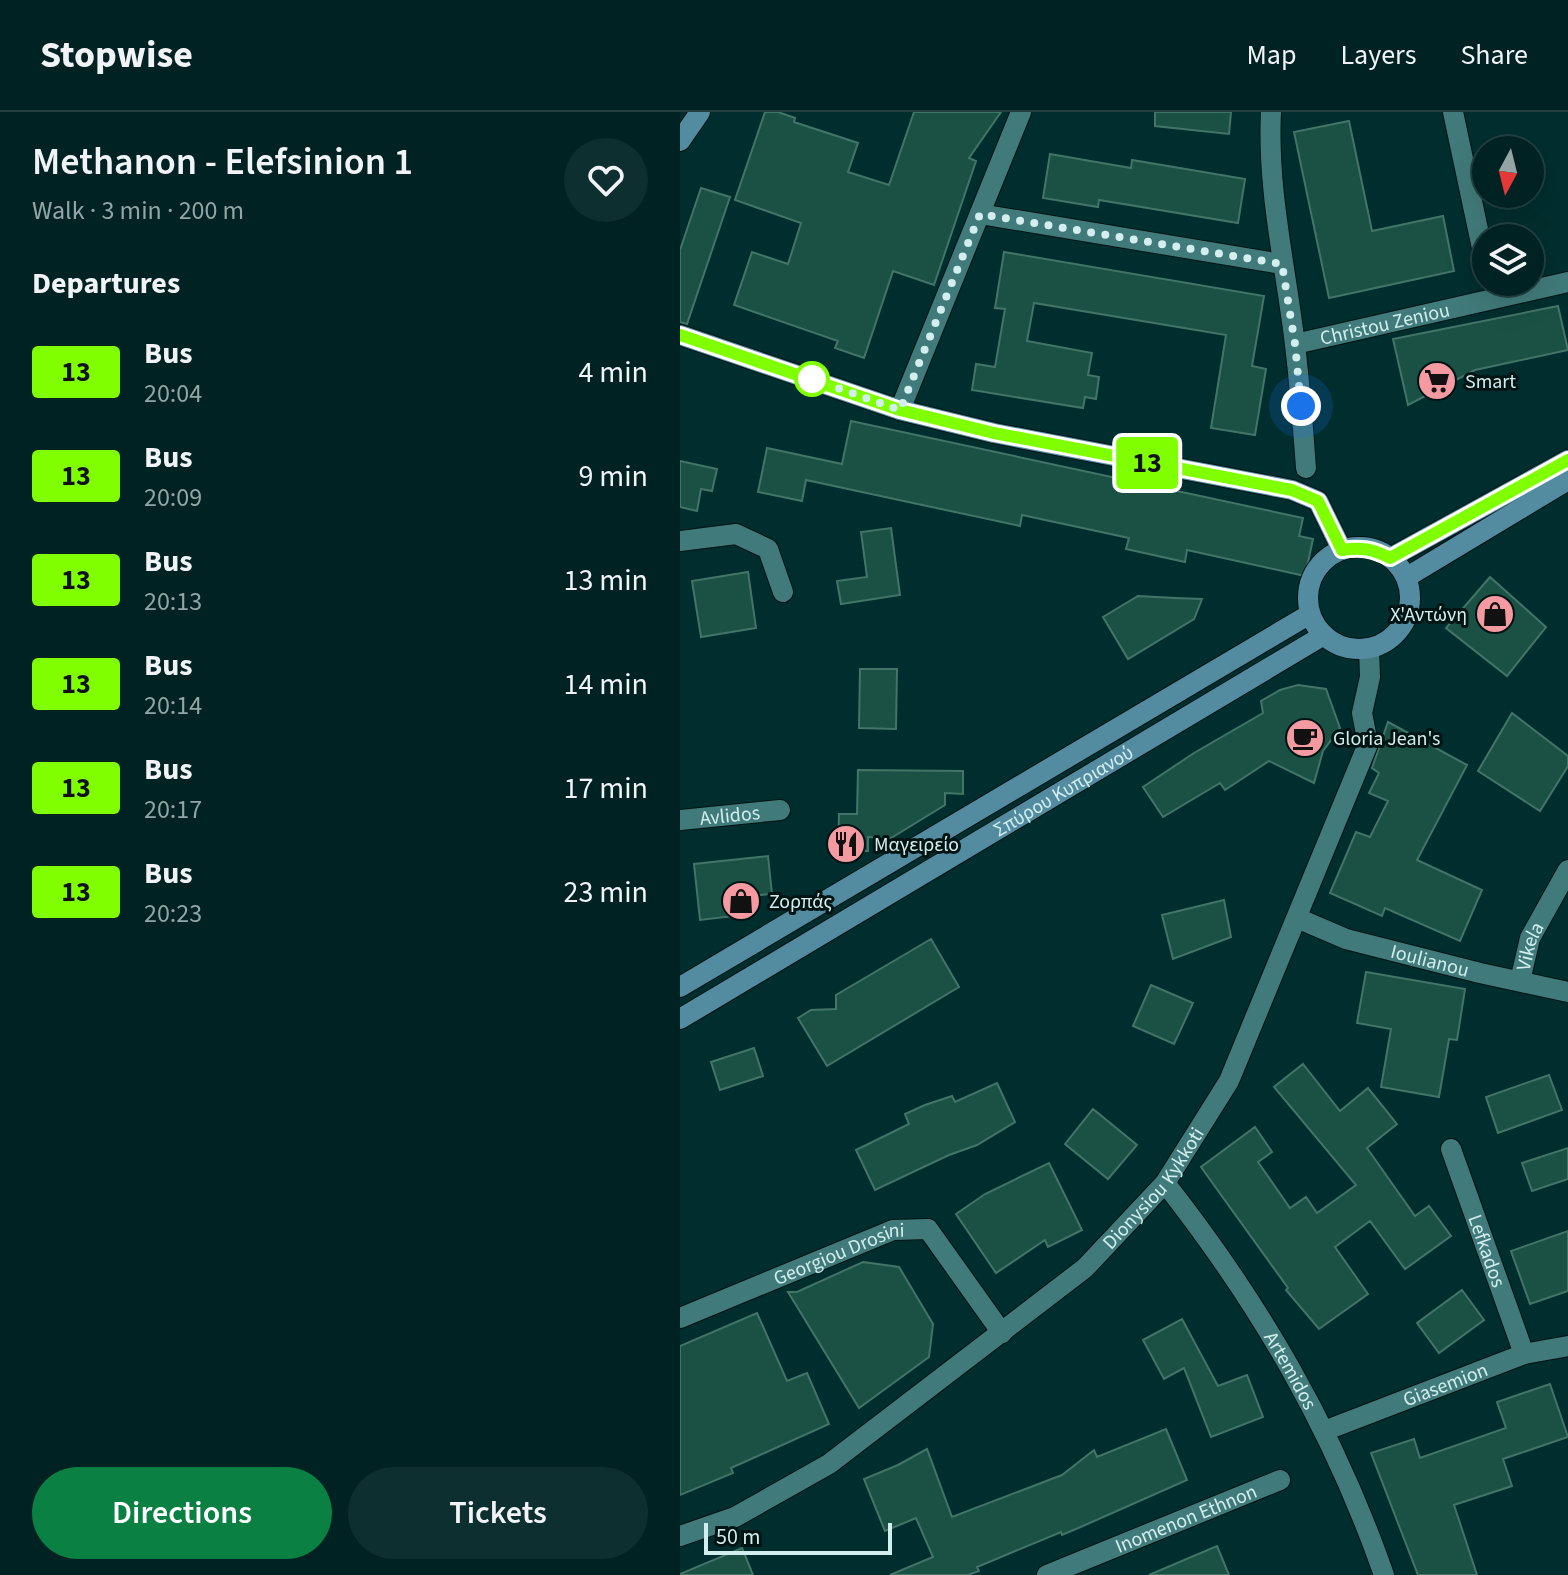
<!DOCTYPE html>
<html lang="en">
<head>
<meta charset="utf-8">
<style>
	:root { --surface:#022; --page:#0e2f2f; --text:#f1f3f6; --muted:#95a4a5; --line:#223f40; --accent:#0b8043 }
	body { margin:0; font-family:"Source Sans 3",sans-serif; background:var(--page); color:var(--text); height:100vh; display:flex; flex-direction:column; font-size:30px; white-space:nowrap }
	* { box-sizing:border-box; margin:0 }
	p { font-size:26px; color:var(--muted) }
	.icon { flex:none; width:44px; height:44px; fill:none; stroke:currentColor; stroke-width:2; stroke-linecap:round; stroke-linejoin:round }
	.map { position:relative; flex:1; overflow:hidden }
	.drawer { display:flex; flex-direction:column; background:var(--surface); width:680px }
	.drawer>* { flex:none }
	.badge { padding:0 16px; border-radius:6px; font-size:28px; line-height:52px }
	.needle { width:52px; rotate:187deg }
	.tools { position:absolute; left:792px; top:24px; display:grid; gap:16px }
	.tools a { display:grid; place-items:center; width:72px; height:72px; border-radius:50%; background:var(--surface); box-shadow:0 8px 32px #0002,0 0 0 2px var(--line); font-size:40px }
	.scale { position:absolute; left:24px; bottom:20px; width:188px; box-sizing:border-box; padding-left:8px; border:4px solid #d2eeee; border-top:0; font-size:22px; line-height:28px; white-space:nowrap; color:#d2eeee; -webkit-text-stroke:6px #001414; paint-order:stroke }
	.you { position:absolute; width:40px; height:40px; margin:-20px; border:6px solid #fff; border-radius:50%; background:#1a73e8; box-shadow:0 0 0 12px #1a73e833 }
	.map>.badge { position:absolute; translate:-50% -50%; box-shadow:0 0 0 4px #fff }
	h2 { padding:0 32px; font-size:30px; line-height:72px }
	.round { display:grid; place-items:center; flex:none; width:84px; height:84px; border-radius:42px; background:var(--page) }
	.summary { display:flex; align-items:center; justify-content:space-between; height:136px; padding:0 32px }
	h1 { font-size:38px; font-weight:600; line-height:60px }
	.cta { display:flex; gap:16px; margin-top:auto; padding:16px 32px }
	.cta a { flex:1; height:92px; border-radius:48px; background:var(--accent); color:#fff; font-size:32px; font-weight:600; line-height:92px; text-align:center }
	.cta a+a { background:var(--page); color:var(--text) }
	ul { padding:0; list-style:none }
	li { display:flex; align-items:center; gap:24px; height:104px; padding:0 32px }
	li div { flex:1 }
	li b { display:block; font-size:30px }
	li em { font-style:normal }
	li .badge { min-width:88px; font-weight:700; text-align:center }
	header { display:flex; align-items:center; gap:48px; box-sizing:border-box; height:112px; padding:0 40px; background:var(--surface); border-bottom:2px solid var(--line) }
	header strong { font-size:38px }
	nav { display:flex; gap:44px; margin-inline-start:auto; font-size:28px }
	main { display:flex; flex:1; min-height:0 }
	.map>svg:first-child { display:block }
	.building { fill:#1b5044; stroke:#427568; stroke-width:2 }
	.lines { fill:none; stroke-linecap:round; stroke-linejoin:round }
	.street-casing { stroke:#031313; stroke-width:22 }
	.secondary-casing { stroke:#031313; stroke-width:22 }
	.street { stroke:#417a7a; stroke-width:20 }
	.secondary { stroke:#538ba1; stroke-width:20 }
	.line-casing { stroke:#fff; stroke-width:18 }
	.line { stroke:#80ff00; stroke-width:12 }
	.walk { stroke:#d2eeee; stroke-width:8; stroke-dasharray:0 14.4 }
	.stop-dot { fill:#fff; stroke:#80ff00; stroke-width:4 }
	.labels { text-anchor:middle; stroke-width:6; stroke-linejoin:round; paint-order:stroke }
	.street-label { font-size:20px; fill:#d2eeee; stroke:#001414 }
	.poi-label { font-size:20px; fill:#d2eeee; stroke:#001414; text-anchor:start }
</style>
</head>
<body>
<header>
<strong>Stopwise</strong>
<nav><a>Map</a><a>Layers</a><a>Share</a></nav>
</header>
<main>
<section class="drawer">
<div class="summary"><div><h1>Methanon - Elefsinion 1</h1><p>Walk · 3 min · 200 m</p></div><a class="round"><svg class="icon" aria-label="heart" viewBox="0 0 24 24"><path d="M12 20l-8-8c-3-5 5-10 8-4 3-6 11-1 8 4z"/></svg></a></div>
<h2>Departures</h2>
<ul>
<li><span class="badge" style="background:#80ff00;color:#111">13</span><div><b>Bus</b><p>20:04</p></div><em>4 min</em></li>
<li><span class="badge" style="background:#80ff00;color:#111">13</span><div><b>Bus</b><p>20:09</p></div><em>9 min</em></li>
<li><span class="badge" style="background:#80ff00;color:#111">13</span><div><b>Bus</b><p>20:13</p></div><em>13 min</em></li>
<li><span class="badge" style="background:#80ff00;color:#111">13</span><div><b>Bus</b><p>20:14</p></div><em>14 min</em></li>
<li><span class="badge" style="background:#80ff00;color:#111">13</span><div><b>Bus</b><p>20:17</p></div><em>17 min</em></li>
<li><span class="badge" style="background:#80ff00;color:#111">13</span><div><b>Bus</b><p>20:23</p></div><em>23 min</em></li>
</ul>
<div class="cta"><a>Directions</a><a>Tickets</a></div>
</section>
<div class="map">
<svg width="888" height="1463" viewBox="0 0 888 1463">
	<rect width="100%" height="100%" fill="#002e2e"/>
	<path class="building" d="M85,0H98L115,6L114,10L178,31L168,60L209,73L234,0H321L289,46L296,49L254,173L213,159L184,246L155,236L158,229L54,193L72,140L108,152L121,111L55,88Z
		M475,0H551L549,22L475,14Z
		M669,9L692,119L763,104L774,159L649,186L614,20Z
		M370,42L451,56L452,48L565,67L558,111L419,88L418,95L363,86Z
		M21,76L50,85L7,212L0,210V138Z
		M324,140L584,184L572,254L586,257L575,323L531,316L546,223L354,191L347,229L412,241L408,263L419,265L416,287L405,285L403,296L292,278L296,252L315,255L325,197L315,196Z
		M878,194L888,238L795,258L728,293L713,227Z
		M171,309L623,406L619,424L633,427L625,464L507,438L505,450L446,437L449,426L342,403L340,414L126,368L122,389L78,380L87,336L162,352Z
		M0,349L37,357L32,379L21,377L17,399L0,395Z
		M211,416L220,483L161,492L157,469L187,465L181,420Z
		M68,460L76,516L21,525L12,469Z
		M810,465L866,515L827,564L766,516Z
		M458,484L495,486L522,487L514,507L448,547L423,505Z
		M180,557H217L216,617L179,616Z
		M618,573L646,577L660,616L643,639L634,671L589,649L545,678L540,671L483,705L463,675L514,641L583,601L581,589L600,578Z
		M832,601L888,644V654L860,699L798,659Z
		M708,610L787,653L737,748L802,778L780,829L705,796L702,804L650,781L676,720L690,725L708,689L689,681L699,661L692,656Z
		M178,658L283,659V682L265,681V693L211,726L188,725V739H158L159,702H177Z
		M88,744L92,782L69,784L72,802L20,808L14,752Z
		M544,788L551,825L493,847L482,803Z
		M251,827L279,875L147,954L118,906L131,898L156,897V883Z
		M686,860L785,877L777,928L769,927L759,985L701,975L711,917L677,911Z
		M471,873L513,891L494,932L453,914Z
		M74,936L83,964L40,978L31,950Z
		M623,952L660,999L688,976L717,1012L687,1036L735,1104L749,1094L771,1124L725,1157L690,1109L655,1135L688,1182L639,1217L606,1178L608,1176L521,1055L575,1015L592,1040L578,1050L610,1096L626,1085L637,1101L676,1073L594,975Z
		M869,963L882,998L818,1021L806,985Z
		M317,971L335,1010L297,1033L269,1043L195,1078L176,1038L229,1012L225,1002L245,993L272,984L275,990Z
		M413,997L457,1033L428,1067L385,1032Z
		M888,1036V1067L852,1079L842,1051Z
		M369,1051L402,1118L368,1135L365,1128L316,1161L276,1102L305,1082Z
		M888,1119V1179L850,1192L831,1139Z
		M183,1150L219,1155L253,1212L249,1245L179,1296L108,1180H117Z
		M782,1178L804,1208L759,1241L737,1211Z
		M77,1201L107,1269L127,1261L149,1312L51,1356L53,1361L0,1383V1234Z
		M502,1207L538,1274L567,1263L583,1305L531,1325L504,1256L484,1267L463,1228Z
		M870,1272L888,1325L823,1347L832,1374L774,1393L797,1463H738L691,1341L734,1327L740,1346L826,1316L817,1290Z
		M486,1317L507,1368L403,1414L382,1423L381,1420L297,1455L299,1459L288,1463H210L253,1445L236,1406L205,1419L184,1367L218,1353L247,1337L272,1405L382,1363L414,1338L417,1345Z
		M537,1434L549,1463H469Z
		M62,1436L73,1463H0V1462Z"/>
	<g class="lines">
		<g class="street-casing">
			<g id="street">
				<path d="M591,0C587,78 606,156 615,233C620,274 623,315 626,356"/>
				<path d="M773,0L806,155"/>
				<path d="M300,102L602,152"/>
				<path id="s1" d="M615,232L888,170"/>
				<path d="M220,298L341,0"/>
				<path d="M0,429L56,422L88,437L103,480"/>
				<path id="s2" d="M0,708L100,698"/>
				<path id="s3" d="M617,806L666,827L800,861L888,880"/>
				<path id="s4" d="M840,869L850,826L888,758"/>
				<path id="s5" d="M771,1037L844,1242"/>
				<path id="s6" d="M485,1071C580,1192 653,1317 704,1463"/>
				<path id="s7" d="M0,1206L213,1118L248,1117L322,1221"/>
				<path id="s8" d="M644,1319L844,1242L888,1234"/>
				<path id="s9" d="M0,1424L55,1405L149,1352L405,1156L485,1071L549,969L688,632L682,601L690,565L689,536"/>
				<path id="s10" d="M367,1463L600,1368"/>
			</g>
		</g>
		<g class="secondary-casing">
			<g id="secondary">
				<path d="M0,29L20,0"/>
				<path d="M0,223L220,298L314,321L612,378L638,389L662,438"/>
				<circle cx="679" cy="486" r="51"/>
				<path d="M710,446L888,348"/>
				<path d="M727,465L888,368"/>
				<path d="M0,875L630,502"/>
				<path id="s11" d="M0,907L644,523"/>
			</g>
		</g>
		<use href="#street" class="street"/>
		<use href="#secondary" class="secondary"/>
	</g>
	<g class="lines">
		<g class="line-casing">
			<path id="line" d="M0,223L220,298L314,321L612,378L638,389L662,438C681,435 693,437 710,446L888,348"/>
		</g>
		<use href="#line" class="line"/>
		<path class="walk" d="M132,267L220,298L300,102L602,152L615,232L621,294"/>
	</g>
	<defs>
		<g id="supermarket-disc" transform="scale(2)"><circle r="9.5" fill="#f49aa0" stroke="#001414"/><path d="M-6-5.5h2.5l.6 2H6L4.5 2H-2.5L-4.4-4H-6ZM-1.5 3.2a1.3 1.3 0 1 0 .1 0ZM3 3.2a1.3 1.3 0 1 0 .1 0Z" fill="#111"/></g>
		<g id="shop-disc" transform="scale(2)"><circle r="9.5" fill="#f49aa0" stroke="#001414"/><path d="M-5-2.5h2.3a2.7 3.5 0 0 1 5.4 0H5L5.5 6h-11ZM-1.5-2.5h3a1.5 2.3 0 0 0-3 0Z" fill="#111"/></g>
		<g id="cafe-disc" transform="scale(2)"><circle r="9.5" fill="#f49aa0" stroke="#001414"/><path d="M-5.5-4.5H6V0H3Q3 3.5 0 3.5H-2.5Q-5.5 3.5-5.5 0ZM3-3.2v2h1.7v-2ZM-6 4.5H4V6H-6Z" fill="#111"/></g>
		<g id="restaurant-disc" transform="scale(2)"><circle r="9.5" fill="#f49aa0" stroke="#001414"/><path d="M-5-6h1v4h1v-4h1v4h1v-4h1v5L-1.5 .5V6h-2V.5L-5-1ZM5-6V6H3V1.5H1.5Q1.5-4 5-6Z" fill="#111"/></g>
	</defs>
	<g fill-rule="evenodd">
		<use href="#supermarket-disc" x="757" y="269"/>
		<use href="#shop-disc" x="815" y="502"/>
		<use href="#cafe-disc" x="625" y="626"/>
		<use href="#restaurant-disc" x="166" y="732"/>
		<use href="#shop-disc" x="61" y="789"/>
	</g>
	<circle class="stop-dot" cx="132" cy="267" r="16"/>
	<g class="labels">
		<g class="street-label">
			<text dy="7" stroke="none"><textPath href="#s1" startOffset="92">Christou Zeniou</textPath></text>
			<text dy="7" stroke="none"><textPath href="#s11" startOffset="446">Σπύρου Κυπριανού</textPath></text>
			<text dy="7" stroke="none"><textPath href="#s2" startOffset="50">Avlidos</textPath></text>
			<text dy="7" stroke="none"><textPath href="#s4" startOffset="36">Vikela</textPath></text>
			<text dy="7" stroke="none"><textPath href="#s3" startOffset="140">Ioulianou</textPath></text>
			<text dy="7" stroke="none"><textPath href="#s9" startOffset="594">Dionysiou Kykkoti</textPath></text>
			<text dy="7" stroke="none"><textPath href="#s5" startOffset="108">Lefkados</textPath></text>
			<text dy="7" stroke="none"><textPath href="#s7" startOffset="172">Georgiou Drosini</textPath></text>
			<text dy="7" stroke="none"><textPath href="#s6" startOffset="226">Artemidos</textPath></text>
			<text dy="7" stroke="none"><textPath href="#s8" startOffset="130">Giasemion</textPath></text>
			<text dy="7" stroke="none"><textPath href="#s10" startOffset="150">Inomenon Ethnon</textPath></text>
		</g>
		<g class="poi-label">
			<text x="785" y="276">Smart</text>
			<text x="787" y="509" text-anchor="end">Χ'Αντώνη</text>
			<text x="653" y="633">Gloria Jean's</text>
			<text x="194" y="739">Μαγειρείο</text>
			<text x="89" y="796">Ζορπάς</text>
		</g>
	</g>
</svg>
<div class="tools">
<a><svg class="needle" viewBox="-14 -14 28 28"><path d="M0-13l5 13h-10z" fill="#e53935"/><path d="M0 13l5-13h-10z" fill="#95a4a5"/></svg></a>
<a><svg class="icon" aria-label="layers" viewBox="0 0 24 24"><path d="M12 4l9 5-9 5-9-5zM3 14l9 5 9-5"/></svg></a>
</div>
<div class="scale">50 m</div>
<div class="you" style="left:621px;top:294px"></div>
<b class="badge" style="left:467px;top:351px;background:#80ff00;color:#111">13</b>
</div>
</main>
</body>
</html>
